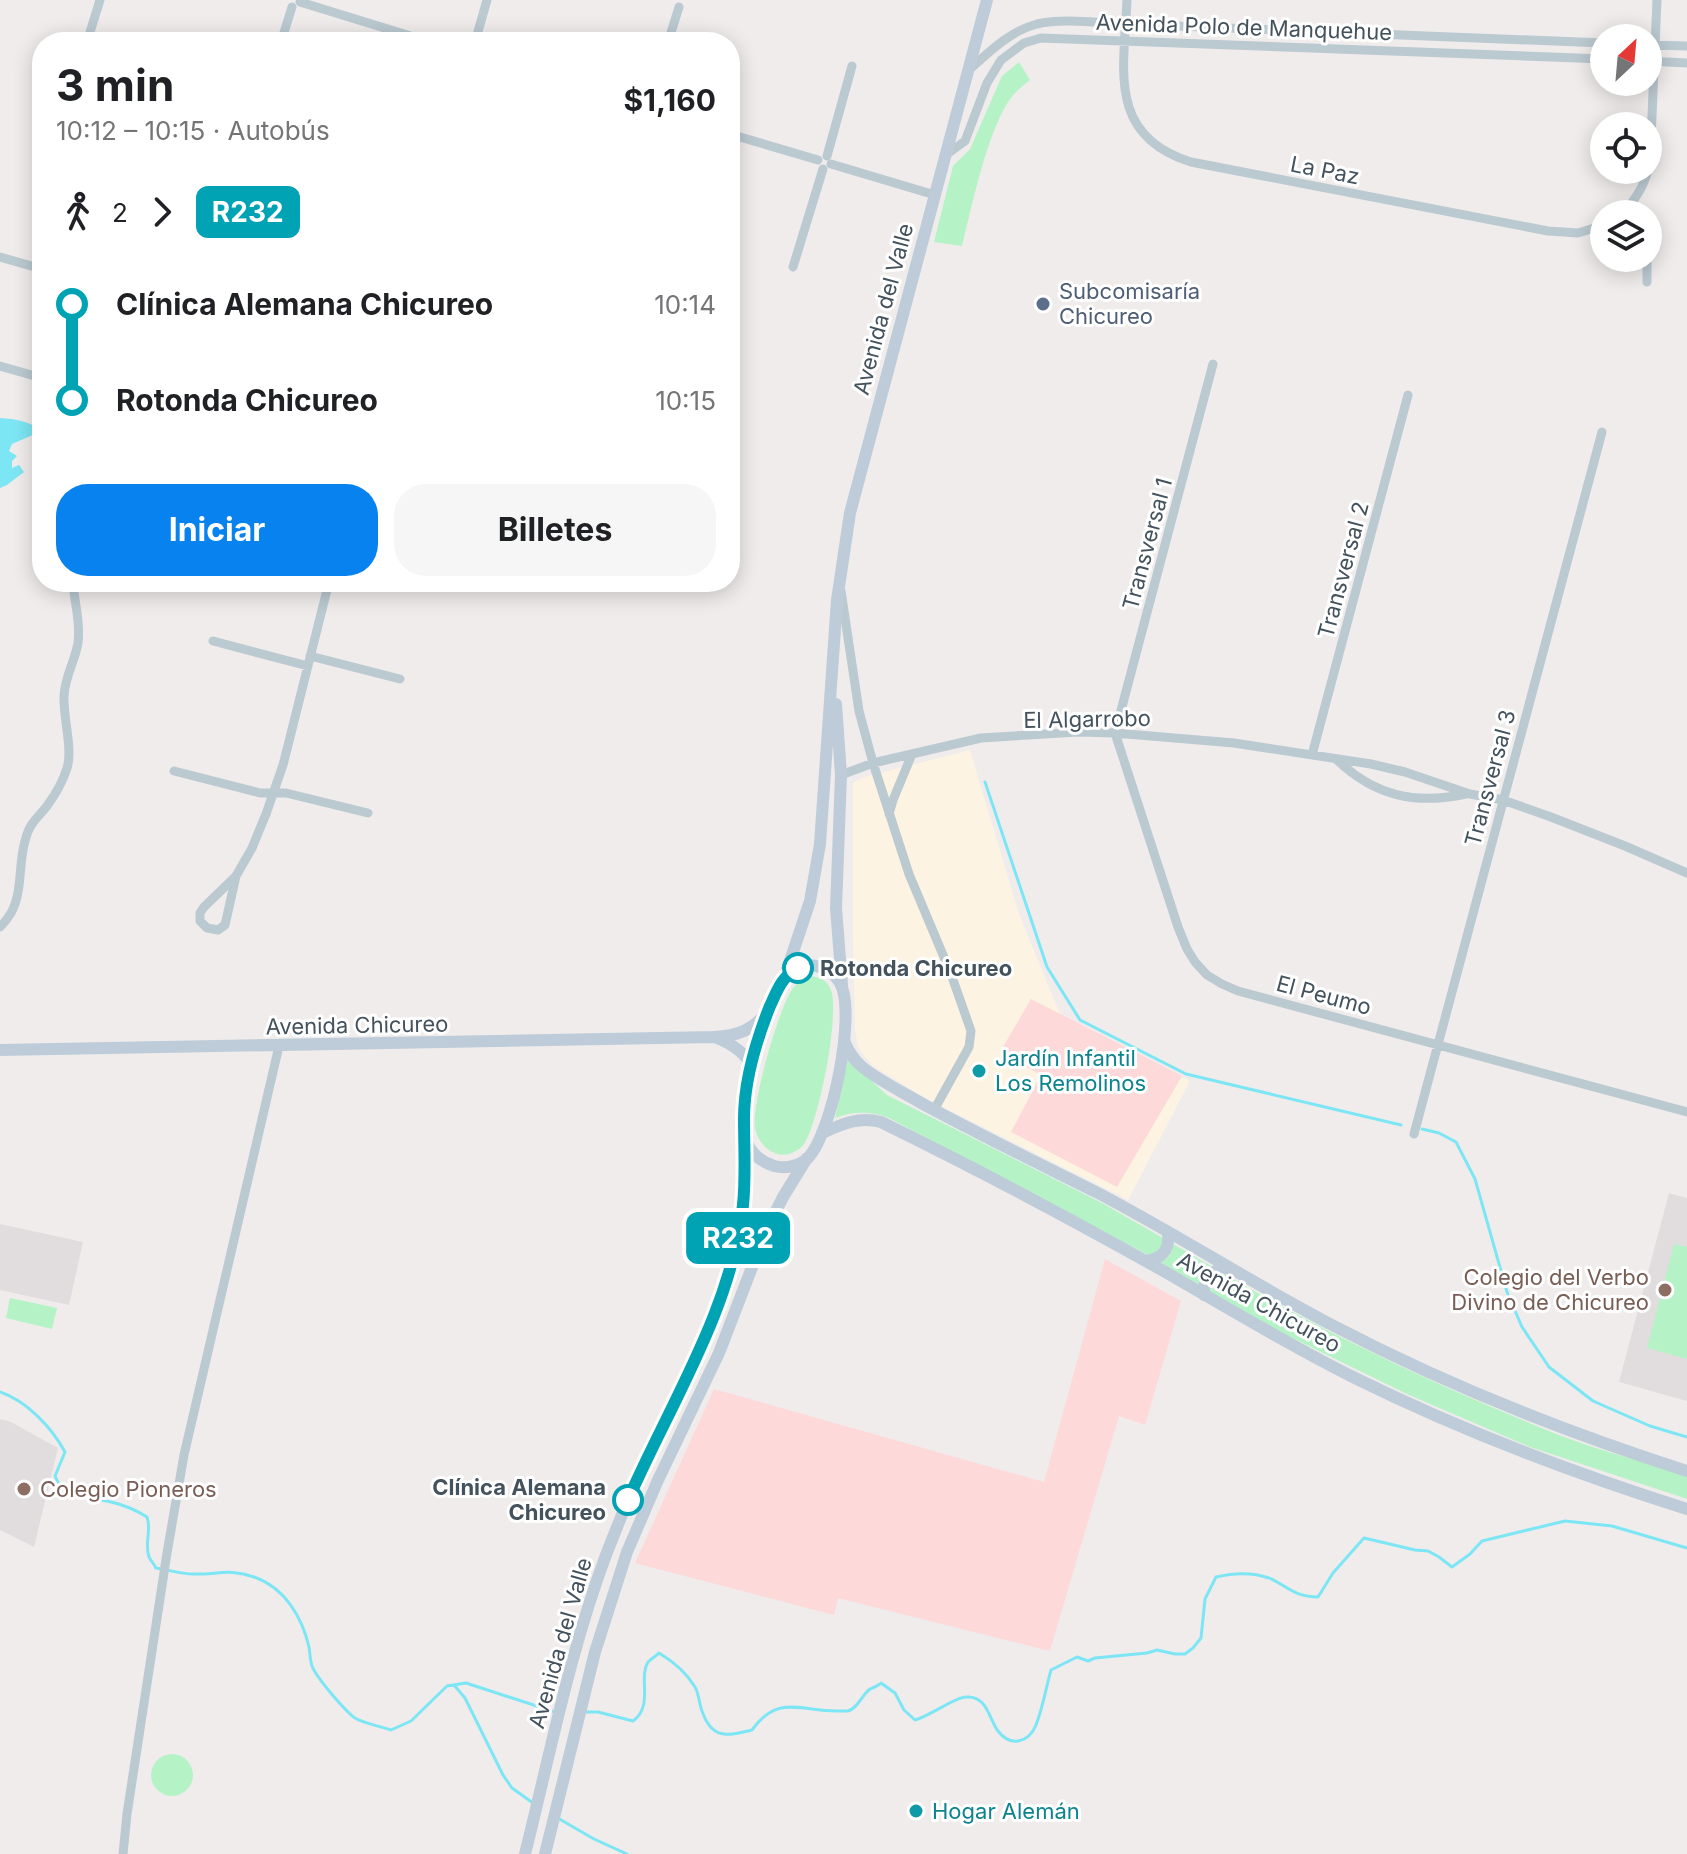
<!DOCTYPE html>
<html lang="es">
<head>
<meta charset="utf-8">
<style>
	:root { --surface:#fff; --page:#f6f6f6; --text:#202124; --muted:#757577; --accent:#0782ef }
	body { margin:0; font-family:Inter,sans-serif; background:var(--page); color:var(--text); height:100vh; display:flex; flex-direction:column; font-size:30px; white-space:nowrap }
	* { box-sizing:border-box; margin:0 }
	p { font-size:26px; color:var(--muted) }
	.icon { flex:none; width:44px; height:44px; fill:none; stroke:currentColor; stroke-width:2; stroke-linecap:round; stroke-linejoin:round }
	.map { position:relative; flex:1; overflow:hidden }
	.details { position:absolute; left:32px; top:32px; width:708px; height:560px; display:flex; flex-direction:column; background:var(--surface); border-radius:32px; box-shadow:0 4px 20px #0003 }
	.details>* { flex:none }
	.badge { padding:0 16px; border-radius:12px; font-size:28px; line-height:52px }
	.needle { width:52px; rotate:26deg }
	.controls { position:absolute; left:1590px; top:24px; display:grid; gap:16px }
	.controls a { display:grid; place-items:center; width:72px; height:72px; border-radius:50%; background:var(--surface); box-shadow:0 4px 20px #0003; font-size:40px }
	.map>.badge { position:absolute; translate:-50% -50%; box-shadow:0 0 0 4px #fff }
	.legs { display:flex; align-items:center; gap:12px; height:88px; padding:0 24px; font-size:26px }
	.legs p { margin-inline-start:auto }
	.head { display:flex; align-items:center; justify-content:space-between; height:136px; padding:0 24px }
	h1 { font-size:44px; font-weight:700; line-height:60px }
	.cta { display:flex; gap:16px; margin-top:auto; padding:16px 24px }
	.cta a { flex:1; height:92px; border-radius:32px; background:var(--accent); color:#fff; font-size:32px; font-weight:700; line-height:92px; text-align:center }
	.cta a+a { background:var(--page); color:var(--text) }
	ul { padding:0 24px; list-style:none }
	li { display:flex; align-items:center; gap:28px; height:96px; font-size:30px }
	li i { display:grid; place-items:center; width:12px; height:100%; margin:0 10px; background:currentColor }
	li i::after { content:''; width:20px; height:20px; margin:-10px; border:6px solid; border-radius:50%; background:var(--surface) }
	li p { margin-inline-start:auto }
	li:first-child i { background:linear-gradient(#0000 50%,currentColor 0) }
	li:last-child i { background:linear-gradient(currentColor 50%,#0000 0) }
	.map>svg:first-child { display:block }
	.commercial { fill:#fdf3e2 }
	.education { fill:#e1ddde }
	.medical { fill:#fdd9d9 }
	.green { fill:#b5f3c7 }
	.water { fill:#7de6f4 }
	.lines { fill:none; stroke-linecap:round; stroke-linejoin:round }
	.stream { stroke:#7de6f4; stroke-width:3 }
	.street { stroke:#bbc9d1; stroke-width:9 }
	.secondary { stroke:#bdccd8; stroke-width:12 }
	.line-1-casing { stroke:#fff; stroke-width:18 }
	.line-1 { stroke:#00a3b4; stroke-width:12 }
	.service-dot { fill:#5c6f8a; stroke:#fff; stroke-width:3 }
	.stop-1-dot { fill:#fff; stroke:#00a3b4; stroke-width:4 }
	.culture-dot { fill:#0f9aa8; stroke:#fff; stroke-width:3 }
	.education-dot { fill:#8d6e63; stroke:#fff; stroke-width:3 }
	.labels { text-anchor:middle; stroke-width:6; stroke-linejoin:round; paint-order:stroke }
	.street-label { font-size:22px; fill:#43525c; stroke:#fff }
	.service-label { font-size:22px; fill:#4e5e75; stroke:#fff; text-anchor:start }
	.stop-label { font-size:22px; font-weight:bold; fill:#43525c; stroke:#fff; text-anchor:start }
	.culture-label { font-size:22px; fill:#0d838f; stroke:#fff; text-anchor:start }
	.education-label { font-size:22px; fill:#785e54; stroke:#fff; text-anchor:end }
</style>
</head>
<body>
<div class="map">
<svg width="1687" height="1854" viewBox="0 0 1687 1854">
	<rect width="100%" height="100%" fill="#f0ecec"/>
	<path class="commercial" d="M970,750L1019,914L1060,1014L1190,1081L1128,1200L925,1098L873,1066L858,1048L855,1028L853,934V783L864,777Z"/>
	<path class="education" d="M1669,1193L1687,1198V1401L1619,1382Z
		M0,1224L83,1242L69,1305L0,1290Z
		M0,1419L11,1422L58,1448L34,1547L0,1530Z"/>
	<path class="medical" d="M1031,999L1182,1076L1117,1187L1011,1132L1041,1075L1000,1052Z
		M1105,1259L1181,1301L1145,1425L1119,1416L1050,1651L838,1598L834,1615L635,1563L714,1389L1044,1482Z"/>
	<path class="green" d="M1019,62L1030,80C1025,84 1020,88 1016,92C989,120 972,207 962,246L934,242L953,166L970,149L1002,76Z
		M807,976C818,976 827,979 831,990C840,1013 819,1123 804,1144C800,1149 795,1152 789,1154C772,1158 758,1144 755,1128C751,1104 779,1007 793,988C797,983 802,979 807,976Z
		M848,1059L887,1095L1104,1204L1163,1238V1246L1150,1256L889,1118C871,1111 853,1111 835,1118Z
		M1173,1244L1211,1266C1203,1271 1201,1276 1200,1285L1160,1262C1169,1258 1171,1254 1173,1244Z
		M1674,1244L1687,1247V1359L1647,1348Z
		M1223,1273C1330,1336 1444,1389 1559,1435C1600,1451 1645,1462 1687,1475V1499L1530,1447L1409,1395L1280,1332L1211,1292L1208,1284L1213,1276Z
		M10,1298L57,1308L52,1329L6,1318Z
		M151 1775a21 21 0 1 1 42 0a21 21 0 1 1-42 0Z"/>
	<path class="water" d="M0,418C16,419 29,421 42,431V441L35,434L12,444L9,451L17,456L12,461V468L19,465L24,472L7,485L0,488Z"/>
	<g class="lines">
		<path class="stream" d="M985,782L1047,967L1080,1020L1186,1074L1401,1125
			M1422,1129L1439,1133L1456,1142L1475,1179L1507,1292L1522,1327L1549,1367L1593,1401L1650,1426L1687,1437
			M0,1392C27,1401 52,1428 65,1452L55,1476C63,1499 90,1497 111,1502C124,1505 136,1510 147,1517C152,1530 144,1543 149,1557C151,1561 154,1564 156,1568C169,1570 181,1574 193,1574C216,1575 230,1568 254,1577C285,1588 302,1617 309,1647C310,1653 310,1660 312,1666C316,1677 345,1711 355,1718C365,1724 380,1726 391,1730L411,1721L447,1686L466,1683L555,1712
			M454,1685L465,1698L503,1775L512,1788L533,1803
			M583,1712H598L633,1721C654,1706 638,1678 648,1662C650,1660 657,1655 659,1653C674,1662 686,1672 695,1687C699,1694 699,1703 702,1711C712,1740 727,1736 752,1730C778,1694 800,1711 836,1711C838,1711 846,1711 848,1711C858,1708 862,1695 870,1689C871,1689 881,1684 881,1683L895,1693L904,1710L915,1720C930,1716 955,1697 966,1697C987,1695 989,1719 998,1731C1011,1748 1029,1742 1036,1725C1043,1707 1046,1688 1051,1670L1077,1657L1088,1661L1095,1658L1147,1653L1157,1650L1175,1654H1185L1193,1648L1201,1638L1205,1599L1216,1577C1233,1573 1252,1572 1269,1578C1289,1587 1294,1597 1318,1597L1333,1573L1364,1538L1415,1550L1428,1551L1439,1557L1452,1567L1470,1554L1482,1541L1565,1521L1612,1526L1687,1548
			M556,1817L594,1839L627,1854"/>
		<path class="street" d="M1127,0C1124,69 1107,136 1191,162L1548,231L1578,233L1604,225
			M300,2L430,42
			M87,42L100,0
			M281,42L292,7
			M475,42L487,0
			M668,42L679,7
			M1648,45L1687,46
			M1648,61L1687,63
			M969,70C989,52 1010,31 1037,24C1063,18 1099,23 1126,24L1604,43
			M730,134L818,160
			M946,155L965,141L987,83L1001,60L1024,43L1041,38L1604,59
			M827,156L852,66
			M831,164L935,195
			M1622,214C1637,198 1646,183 1650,162L1657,0
			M0,257L42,269
			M793,267L823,169
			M1647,282V258
			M1213,364L1115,733L1178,927L1187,949L1195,962L1207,975L1222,984L1238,991L1687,1112
			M0,366L42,378
			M841,591L859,711L873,763L909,874L951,974L971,1031L969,1047L934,1110
			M213,641L308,666
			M310,656L400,679
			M1312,755L1408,395
			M1337,760C1375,796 1415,805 1466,794
			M174,771L260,793H286L368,813
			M841,775L873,763L981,738L1078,732L1115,733L1234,743L1371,764L1405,772L1470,794L1503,800L1551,817L1625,846L1687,873
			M889,814L893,800L912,754
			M236,876L225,925L218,930L207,928L200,921V913L204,907L236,876L252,848L266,814L283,765L329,582
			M0,927C4,923 8,918 11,913C23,891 18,865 25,841C30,822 36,820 47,806C55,795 63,781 67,768C73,750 63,717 64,696C65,676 75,661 78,643C81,622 74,602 73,582
			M1414,1134L1602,432
			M123,1854L127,1814L167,1553L184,1455L279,1046"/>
		<path class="secondary" d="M836,704L841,775L836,908L842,985
			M809,965C822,966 833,971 840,983C857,1013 832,1133 808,1158C799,1166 786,1169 774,1166C762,1162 752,1154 747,1143C734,1111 763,1006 783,979C790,970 799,967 809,965Z
			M784,979L810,901L820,844L837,600L850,513L987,0
			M717,1038C732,1044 745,1052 752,1067
			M844,1041C848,1050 853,1059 861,1066C879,1081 903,1092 923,1104C980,1135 1038,1163 1096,1192C1177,1234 1253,1284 1334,1326C1447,1385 1565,1432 1687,1471
			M0,1050L714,1037C738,1036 753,1030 768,1011
			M822,1133C842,1124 859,1116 881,1122C975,1168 1069,1218 1160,1269C1225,1306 1288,1345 1355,1378C1462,1431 1573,1473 1687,1509
			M1146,1261C1163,1258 1170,1250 1168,1232
			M1204,1295C1203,1277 1212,1269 1229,1268
			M525,1854C550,1754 570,1651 606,1555C620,1519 634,1483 651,1448C684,1381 721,1314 737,1241C745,1205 745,1168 744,1132
			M545,1854L595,1652L627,1552L658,1480L719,1353L766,1231L783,1197L807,1158"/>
	</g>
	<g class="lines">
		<g class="line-1-casing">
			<path id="line-1" d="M628,1500C669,1406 732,1309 743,1205C746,1176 744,1148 744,1119C744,1081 756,1041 770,1006C777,991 782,976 798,968"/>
		</g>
		<use href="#line-1" class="line-1"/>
	</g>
	<circle class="service-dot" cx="1043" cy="304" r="8"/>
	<g class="stop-1-dot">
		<circle cx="798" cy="968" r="14"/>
		<circle cx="628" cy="1500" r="14"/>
	</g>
	<g class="culture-dot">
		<circle cx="979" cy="1071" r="8"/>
		<circle cx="916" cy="1811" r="8"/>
	</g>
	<g class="education-dot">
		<circle cx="1665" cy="1290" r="8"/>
		<circle cx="24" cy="1489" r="8"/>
	</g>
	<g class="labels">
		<g class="street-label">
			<text transform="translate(1244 27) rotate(2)" y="8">Avenida Polo de Manquehue</text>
			<text transform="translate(1325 170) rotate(11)" y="8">La Paz</text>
			<text transform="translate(883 309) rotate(-75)" y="8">Avenida del Valle</text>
			<text transform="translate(1147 544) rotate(-75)" y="8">Transversal 1</text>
			<text transform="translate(1343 570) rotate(-75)" y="8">Transversal 2</text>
			<text transform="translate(1087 719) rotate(-1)" y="8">El Algarrobo</text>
			<text transform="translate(1490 778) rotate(-75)" y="8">Transversal 3</text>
			<text transform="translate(1324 995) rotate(15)" y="8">El Peumo</text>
			<text transform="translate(357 1025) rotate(-1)" y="8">Avenida Chicureo</text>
			<text transform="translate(1259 1302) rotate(29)" y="8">Avenida Chicureo</text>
			<text transform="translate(560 1643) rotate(-74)" y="8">Avenida del Valle</text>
		</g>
		<g class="service-label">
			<text x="1059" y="299">Subcomisaría<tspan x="1059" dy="25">Chicureo</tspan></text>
		</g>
		<g class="stop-label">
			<text x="820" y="976">Rotonda Chicureo</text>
			<text x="606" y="1495" text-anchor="end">Clínica Alemana<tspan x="606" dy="25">Chicureo</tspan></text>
		</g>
		<g class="culture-label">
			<text x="995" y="1066">Jardín Infantil<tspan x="995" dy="25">Los Remolinos</tspan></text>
			<text x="932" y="1819">Hogar Alemán</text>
		</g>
		<g class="education-label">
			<text x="1649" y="1285">Colegio del Verbo<tspan x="1649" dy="25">Divino de Chicureo</tspan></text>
			<text x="40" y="1497" text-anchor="start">Colegio Pioneros</text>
		</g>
	</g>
</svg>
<div class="controls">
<a><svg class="needle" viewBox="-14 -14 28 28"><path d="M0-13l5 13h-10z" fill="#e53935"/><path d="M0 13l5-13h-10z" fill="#757577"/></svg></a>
<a><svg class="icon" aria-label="locate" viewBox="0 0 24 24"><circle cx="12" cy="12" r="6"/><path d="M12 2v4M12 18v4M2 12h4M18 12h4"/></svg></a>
<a><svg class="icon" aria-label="layers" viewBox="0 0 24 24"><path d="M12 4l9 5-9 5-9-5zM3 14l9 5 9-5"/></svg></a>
</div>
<b class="badge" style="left:738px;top:1238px;background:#00a3b4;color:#fff">R232</b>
<section class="details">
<div class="head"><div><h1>3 min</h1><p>10:12 – 10:15 · Autobús</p></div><b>$1,160</b></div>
<div class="legs"><svg class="icon" aria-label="walk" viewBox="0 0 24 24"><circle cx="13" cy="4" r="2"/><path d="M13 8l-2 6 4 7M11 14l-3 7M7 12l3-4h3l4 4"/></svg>2<svg class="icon" aria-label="forward" viewBox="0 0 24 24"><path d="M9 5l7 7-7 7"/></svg><b class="badge" style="background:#00a3b4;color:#fff">R232</b></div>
<ul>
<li><i style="color:#00a3b4"></i><b>Clínica Alemana Chicureo</b><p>10:14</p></li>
<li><i style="color:#00a3b4"></i><b>Rotonda Chicureo</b><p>10:15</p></li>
</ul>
<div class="cta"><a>Iniciar</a><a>Billetes</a></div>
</section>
</div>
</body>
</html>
